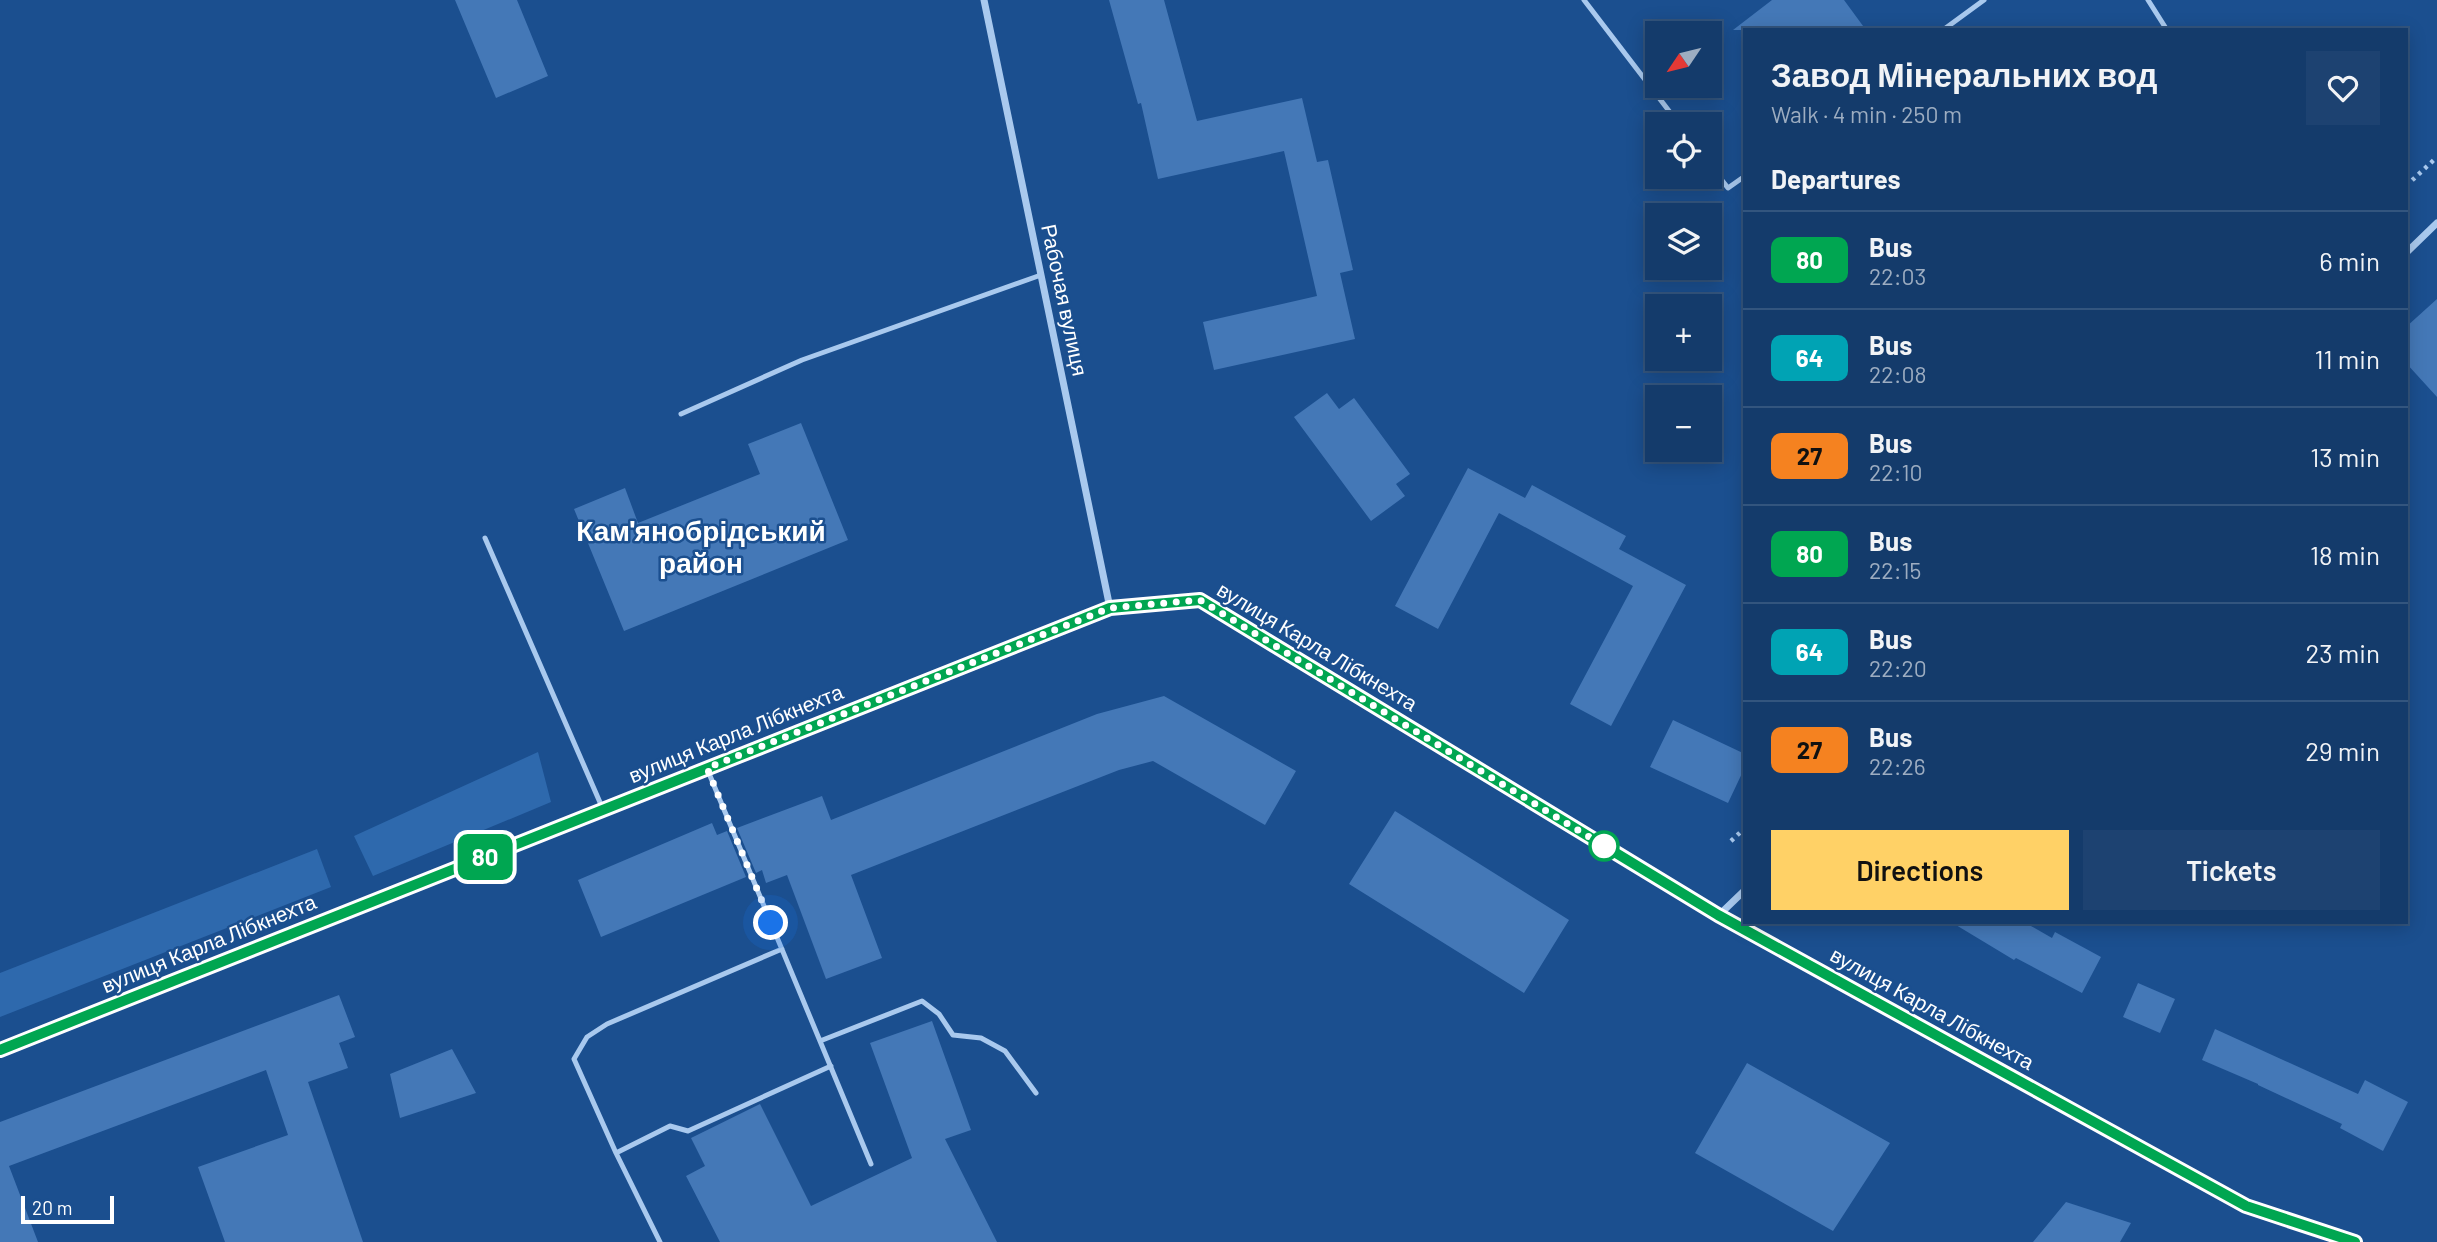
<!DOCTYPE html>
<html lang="en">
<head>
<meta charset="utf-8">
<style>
	:root { --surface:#143b6b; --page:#1d4271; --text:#f1f3f6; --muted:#9dadc1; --line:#33557e; --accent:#ffd166 }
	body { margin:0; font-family:Barlow,sans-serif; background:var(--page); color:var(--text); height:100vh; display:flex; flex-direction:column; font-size:26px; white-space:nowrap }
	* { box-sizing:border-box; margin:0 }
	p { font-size:23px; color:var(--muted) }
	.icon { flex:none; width:38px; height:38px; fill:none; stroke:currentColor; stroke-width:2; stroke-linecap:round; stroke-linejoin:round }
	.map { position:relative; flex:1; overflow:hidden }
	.details { position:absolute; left:1743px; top:28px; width:665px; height:896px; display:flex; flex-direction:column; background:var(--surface); border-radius:0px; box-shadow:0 4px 18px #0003,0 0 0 2px var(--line) }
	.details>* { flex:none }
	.badge { padding:0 14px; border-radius:10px; font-size:24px; line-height:46px }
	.needle { width:46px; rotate:235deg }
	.controls { position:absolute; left:1645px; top:21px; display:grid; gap:14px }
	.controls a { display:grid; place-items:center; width:77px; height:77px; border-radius:0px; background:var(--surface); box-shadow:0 4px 18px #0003,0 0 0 2px var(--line); font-size:35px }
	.scale { position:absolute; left:21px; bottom:18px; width:93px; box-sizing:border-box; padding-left:7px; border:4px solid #fff; border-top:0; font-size:19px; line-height:24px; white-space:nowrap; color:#fff; -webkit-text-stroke:5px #1b4f8f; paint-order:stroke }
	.you { position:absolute; width:35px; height:35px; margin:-18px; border:5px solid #fff; border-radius:50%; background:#1a73e8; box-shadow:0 0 0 10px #1a73e833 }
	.map>.badge { position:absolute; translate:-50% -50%; box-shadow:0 0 0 4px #fff }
	h2 { padding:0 28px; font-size:26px; line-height:63px }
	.round { display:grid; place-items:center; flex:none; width:74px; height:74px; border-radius:0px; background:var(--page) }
	.summary { display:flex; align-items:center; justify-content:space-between; height:119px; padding:0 28px }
	h1 { font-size:33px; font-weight:600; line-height:52px }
	.button { display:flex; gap:14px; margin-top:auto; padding:14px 28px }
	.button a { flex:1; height:80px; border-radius:0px; background:var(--accent); color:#111; font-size:28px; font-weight:600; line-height:80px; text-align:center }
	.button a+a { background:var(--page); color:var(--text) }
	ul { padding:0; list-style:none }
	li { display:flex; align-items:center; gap:21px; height:98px; padding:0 28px; border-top:2px solid var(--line) }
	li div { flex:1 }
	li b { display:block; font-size:26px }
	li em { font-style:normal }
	li .badge { min-width:77px; font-weight:700; text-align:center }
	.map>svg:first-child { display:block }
	.green { fill:#2e69ad }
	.building { fill:#4478b7 }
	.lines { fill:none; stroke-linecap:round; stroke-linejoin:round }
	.path { stroke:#a9c9ee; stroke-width:4.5; stroke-dasharray:3.5 5; stroke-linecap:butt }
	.lane { stroke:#a9c9ee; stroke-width:5 }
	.street { stroke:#a9c9ee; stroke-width:7 }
	.secondary { stroke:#d6e6fa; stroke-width:14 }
	.line-casing { stroke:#fff; stroke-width:16 }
	.line { stroke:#00a651; stroke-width:10 }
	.walk { stroke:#fff; stroke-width:7; stroke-dasharray:0 12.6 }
	.stop-dot { fill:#fff; stroke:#00a651; stroke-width:3.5 }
	.labels { text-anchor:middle; stroke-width:5; stroke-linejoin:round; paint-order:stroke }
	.street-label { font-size:21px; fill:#fff; stroke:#1b4f8f }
	.district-label { font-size:28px; font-weight:bold; fill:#fff; stroke:#1b4f8f }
</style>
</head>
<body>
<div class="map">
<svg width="2437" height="1242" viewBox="0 0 2437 1242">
	<rect width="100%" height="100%" fill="#1b4f8f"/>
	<path class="green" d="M538,752L551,802L373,876L354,836Z
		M317,849L331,887L0,1017V973Z"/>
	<path class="building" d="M455,0H517L548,76L496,98Z
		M1109,0H1164L1197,121L1302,98L1317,162L1328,160L1353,270L1340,273L1355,339L1214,370L1203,322L1317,296L1284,151L1158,179L1141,103L1138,104Z
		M1772,0H1844L1866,30H1733Z
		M2437,299V397L2406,363V327Z
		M1327,393L1339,409L1354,398L1410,474L1396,484L1405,496L1371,521L1294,417Z
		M801,423L848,540L624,631L574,509L625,488L638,523L760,474L748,444Z
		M1468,468L1525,498L1532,485L1626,536L1619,549L1686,585L1611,726L1570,704L1633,586L1499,513L1438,629L1395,606Z
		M1164,696L1296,771L1265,825L1153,761L1119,770L851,875L882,958L826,979L787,875L766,883L762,870L756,873L737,828L822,796L831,820L1097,714Z
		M1673,720L1745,754V767L1728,803L1650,767Z
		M1395,811L1569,920L1524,993L1349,884Z
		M712,823L717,835L727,831L746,877L601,937L578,880Z
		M1951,922H2024L2052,938L2055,932L2101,957L2082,993L2016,958L2014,960Z
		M2138,983L2175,999L2160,1033L2123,1017Z
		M339,995L355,1037L339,1043L348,1068L308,1082L363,1242H225L198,1167L288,1135L266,1070L9,1166L38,1242H0V1122Z
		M932,1021L971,1130L945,1139L997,1242H720L686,1176L705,1166L691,1138L760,1104L811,1206L912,1158L870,1043Z
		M2215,1029L2358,1094L2365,1080L2408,1102L2383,1151L2340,1128L2342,1124L2258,1085V1084L2202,1060Z
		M452,1049L476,1093L400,1118L390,1074Z
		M1747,1063L1890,1143L1833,1231L1695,1153Z
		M2066,1202L2131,1223L2120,1242H2033Z"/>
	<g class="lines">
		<path class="path" d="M2406,186L2437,157
			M1731,841L1745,828"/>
		<path class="lane" d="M1584,0L1679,124
			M2148,0L2167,30
			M1943,30L1984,0
			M1710,165L1728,188L1745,176
			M681,414L802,360L1041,275
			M485,538L602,807
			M708,771L871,1164
			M820,1041L922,1001L939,1014L953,1035L981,1038L1005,1051L1036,1093
			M616,1153L670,1126L688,1131L831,1066
			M660,1242L616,1153L574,1059L587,1037L607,1024L782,949"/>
		<path class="street" d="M984,0L1110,608
			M2406,253L2437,223
			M1719,915L1745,890"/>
		<path class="secondary" d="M0,1050L1110,608L1200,600L1718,915L2246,1206L2355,1242"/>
	</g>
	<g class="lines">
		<g class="line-casing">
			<path id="line" d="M0,1050L1110,608L1200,600L1718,915L2246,1206L2355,1242"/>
		</g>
		<use href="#line" class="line"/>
		<path class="walk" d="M771,923L707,768L1110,608L1200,600L1604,846"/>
	</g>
	<circle class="stop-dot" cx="1604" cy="846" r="14"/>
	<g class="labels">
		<g class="street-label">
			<text transform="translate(1064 300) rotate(78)" y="7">Рабочая вулиця</text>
			<text transform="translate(1317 647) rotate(31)" y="7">вулиця Карла Лібкнехта</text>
			<text transform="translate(736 734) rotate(-22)" y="7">вулиця Карла Лібкнехта</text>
			<text transform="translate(209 944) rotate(-22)" y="7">вулиця Карла Лібкнехта</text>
			<text transform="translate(1932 1009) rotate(29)" y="7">вулиця Карла Лібкнехта</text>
		</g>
		<g class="district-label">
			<text x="701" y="541">Кам'янобрідський<tspan x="701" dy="32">район</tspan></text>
		</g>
	</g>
</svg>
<div class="controls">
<a><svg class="needle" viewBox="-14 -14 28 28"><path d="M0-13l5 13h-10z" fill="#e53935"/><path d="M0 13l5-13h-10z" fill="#9dadc1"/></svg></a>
<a><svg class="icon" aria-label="locate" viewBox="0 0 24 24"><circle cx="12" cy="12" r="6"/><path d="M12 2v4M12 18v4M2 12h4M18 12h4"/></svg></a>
<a><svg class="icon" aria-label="layers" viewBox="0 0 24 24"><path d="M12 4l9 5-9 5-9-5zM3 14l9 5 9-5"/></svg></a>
<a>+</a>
<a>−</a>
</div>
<div class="scale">20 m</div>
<div class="you" style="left:771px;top:923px"></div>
<b class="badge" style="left:485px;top:857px;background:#00a651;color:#fff">80</b>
<section class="details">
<div class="summary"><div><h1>Завод Мінеральних вод</h1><p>Walk · 4 min · 250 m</p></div><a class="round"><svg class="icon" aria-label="heart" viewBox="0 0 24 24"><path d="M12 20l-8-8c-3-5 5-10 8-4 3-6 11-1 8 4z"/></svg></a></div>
<h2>Departures</h2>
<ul>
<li><span class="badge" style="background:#00a651;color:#fff">80</span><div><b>Bus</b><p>22:03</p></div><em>6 min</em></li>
<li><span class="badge" style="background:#00a3b4;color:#fff">64</span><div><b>Bus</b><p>22:08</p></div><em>11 min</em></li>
<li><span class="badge" style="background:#f58220;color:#111">27</span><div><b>Bus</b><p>22:10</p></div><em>13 min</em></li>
<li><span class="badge" style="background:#00a651;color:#fff">80</span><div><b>Bus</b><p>22:15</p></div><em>18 min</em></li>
<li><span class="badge" style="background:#00a3b4;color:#fff">64</span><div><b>Bus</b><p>22:20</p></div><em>23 min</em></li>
<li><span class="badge" style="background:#f58220;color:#111">27</span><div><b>Bus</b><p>22:26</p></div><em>29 min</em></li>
</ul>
<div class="button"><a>Directions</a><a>Tickets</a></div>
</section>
</div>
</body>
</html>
